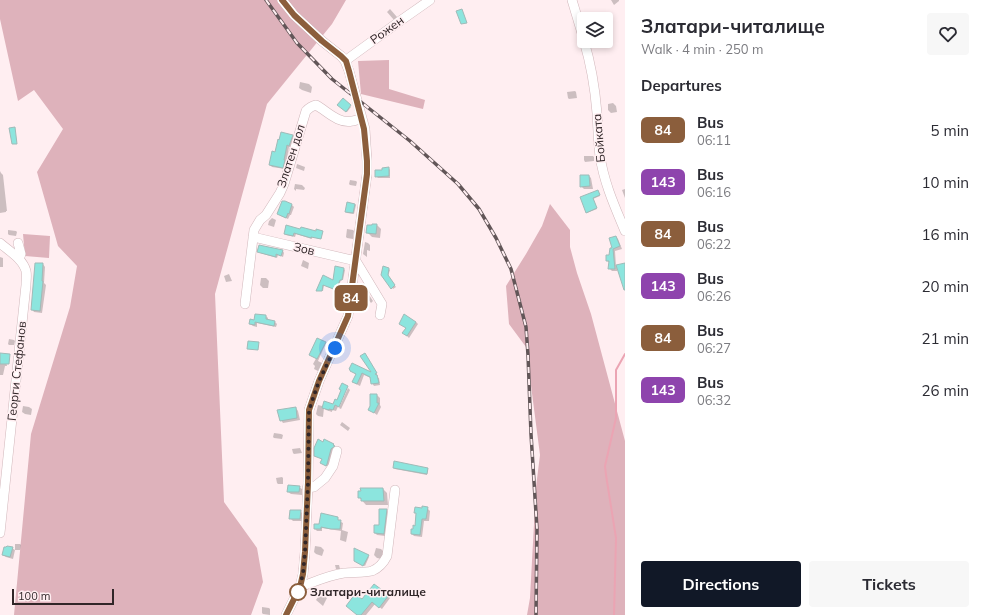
<!DOCTYPE html>
<html lang="en">
<head>
<meta charset="utf-8">
<style>
	:root { --surface:#fff; --page:#f7f7f7; --text:#2b2b33; --muted:#7c7c81; --accent:#111827 }
	body { margin:0; font-family:Mulish,sans-serif; background:var(--page); color:var(--text); height:100vh; display:flex; flex-direction:column; font-size:15px; white-space:nowrap }
	* { box-sizing:border-box; margin:0 }
	p { font-size:13px; color:var(--muted) }
	.icon { flex:none; width:22px; height:22px; fill:none; stroke:currentColor; stroke-width:2; stroke-linecap:round; stroke-linejoin:round }
	.map { position:relative; flex:1; overflow:hidden }
	.details { display:flex; flex-direction:column; background:var(--surface); width:360px }
	.details>* { flex:none }
	.badge { padding:0 8px; border-radius:6px; font-size:14px; line-height:26px }
	.buttons { position:absolute; left:577px; top:12px; display:grid; gap:8px }
	.buttons a { display:grid; place-items:center; width:36px; height:36px; border-radius:4px; background:var(--surface); box-shadow:0 2px 6px #0003; font-size:20px }
	.scale { position:absolute; left:12px; bottom:10px; width:102px; box-sizing:border-box; padding-left:4px; border:2px solid #302628; border-top:0; font-size:11px; line-height:14px; white-space:nowrap; color:#302628; -webkit-text-stroke:3px #ffeef1; paint-order:stroke }
	.you { position:absolute; width:20px; height:20px; margin:-10px; border:3px solid #fff; border-radius:50%; background:#1a73e8; box-shadow:0 0 0 6px #1a73e833 }
	.map>.badge { position:absolute; translate:-50% -50%; box-shadow:0 0 0 2px #fff }
	h2 { padding:0 16px; font-size:15px; line-height:36px }
	.round { display:grid; place-items:center; flex:none; width:42px; height:42px; border-radius:4px; background:var(--page) }
	.headline { display:flex; align-items:center; justify-content:space-between; height:68px; padding:0 16px }
	h1 { font-size:19px; font-weight:700; line-height:30px }
	.button { display:flex; gap:8px; margin-top:auto; padding:8px 16px }
	.button a { flex:1; height:46px; border-radius:4px; background:var(--accent); color:#fff; font-size:16px; font-weight:700; line-height:46px; text-align:center }
	.button a+a { background:var(--page); color:var(--text) }
	ul { padding:0; list-style:none }
	li { display:flex; align-items:center; gap:12px; height:52px; padding:0 16px }
	li div { flex:1 }
	li b { display:block; font-size:15px }
	li em { font-style:normal }
	li .badge { min-width:44px; font-weight:700; text-align:center }
	main { display:flex; flex:1; min-height:0 }
	.map>svg:first-child { display:block }
	.green { fill:#deb2bb }
	.shadow { fill:#0003 }
	.lines { fill:none; stroke-linecap:round; stroke-linejoin:round }
	.stream { stroke:#eba4b3; stroke-width:2 }
	.building { fill:#8ce5de; stroke:#9fbbb8 }
	.minor-casing { stroke:#d1b7bb; stroke-width:10 }
	.minor { stroke:#fff; stroke-width:9 }
	.rail-casing { stroke:#625658; stroke-width:3.5 }
	.rail { stroke:#ffeef1; stroke-width:2; stroke-dasharray:6; stroke-linecap:butt }
	.line-casing { stroke:#fff; stroke-width:9 }
	.line { stroke:#8b5e3c; stroke-width:6 }
	.walk { stroke:#302628; stroke-width:4; stroke-dasharray:0 7.2 }
	.stop-dot { fill:#fff; stroke:#8b5e3c; stroke-width:2 }
	.labels { text-anchor:middle; stroke-width:3; stroke-linejoin:round; paint-order:stroke }
	.street-label { font-size:12px; fill:#302628; stroke:#ffeef1 }
	.stop-label { font-size:12px; font-weight:bold; fill:#302628; stroke:#ffeef1; text-anchor:start }
</style>
</head>
<body>
<main>
<div class="map">
<svg width="625" height="615" viewBox="0 0 625 615">
	<rect width="100%" height="100%" fill="#ffeef1"/>
	<path class="green" d="M0,0H346L332,24L267,104L215,294L224,502L257,548L263,582L251,615H14L31,434L70,307L77,266L58,246L37,172L63,129L34,90L18,101L0,19Z
		M389,60V89L425,100L423,109L361,94L358,61Z
		M550,204L570,230V247L577,273L591,314L625,441V615H527L530,598L536,487L540,455L526,347L509,324L506,286L526,254L542,226Z
		M23,234L50,236L49,258L25,256Z"/>
	<path class="shadow" d="M611,0H619V1L614,5Z
		M390,9L397,17L394,20L387,12Z
		M300,82L309,84L312,87L311,93L302,90L299,88Z
		M575,91L576,92L577,98L569,99L568,98L567,92Z
		M343,100L351,107L347,112L339,105Z
		M613,103L616,106L617,112L611,113L608,110V104Z
		M292,136L294,138L292,147H289L285,169L272,167L270,165L276,153Z
		M584,156H593L594,157V161L585,162L584,160Z
		M297,164L305,167L304,171L296,168Z
		M389,168L390,170V178H378L376,176Z
		M0,171L1,173L3,175L7,211H6V212L0,213Z
		M589,176L591,178L593,189H584L581,186Z
		M350,180L356,181L357,182L356,186L350,185L349,184Z
		M295,184L302,185L305,188L304,190L296,189V191L294,189Z
		M625,189V198L622,190Z
		M598,193L600,196L593,199L597,209L587,213L581,198Z
		M355,204L356,205L354,214L347,213L346,212Z
		M292,205L294,207L291,215H290L288,219L281,216L279,214Z
		M272,218L276,220L274,227L268,225L269,221Z
		M373,225H377L381,229L380,238L372,237L368,233Z
		M347,229L353,230L354,231L353,239L347,238L346,237Z
		M8,230L16,231L17,232L16,236L9,235L8,234Z
		M301,230L317,232L322,231L320,239L312,237V239L296,234L295,237L286,235L285,233Z
		M616,237L618,239L622,249L615,251L616,266L625,264V287L617,267V271H612L609,268L610,263L607,261L610,256L611,249H613Z
		M365,242L368,243L370,245V251L367,250V257L363,254Z
		M283,251L284,253L283,257L278,255L277,258L260,253Z
		M0,257L3,258V267H0Z
		M303,260L309,263L308,269L301,266Z
		M43,264L45,267L44,283L46,285L42,313L34,312L32,309Z
		M344,269L345,270L343,280H341L337,291L324,285L323,291H318L317,290L323,276L334,282Z
		M389,269L390,270L388,276L396,287L393,289L383,274Z
		M229,274L232,281L226,282L224,276Z
		M261,278H266L269,281L268,288H263L260,285Z
		M367,292L373,301L371,303L364,294Z
		M336,302H343L344,303V309L338,310L336,308Z
		M266,316L268,318V320L275,322L277,324L276,327L257,323V327L253,326L250,324L255,321Z
		M416,322L418,324L409,338L404,333Z
		M9,339L14,340L15,341L14,345H9L8,344Z
		M325,342L326,343L318,361L322,363L318,371L314,369L315,366L313,364Z
		M0,354L5,356L7,366H5L3,375H0Z
		M367,357L378,376L377,377L379,378L380,385L374,386L372,383L371,378L364,375L360,386L356,384L354,382L357,375L351,371L374,375Z
		M347,387L336,411L332,410V412L326,410L324,408L323,417L318,416L316,414L318,405L322,406L324,407L333,405L337,401Z
		M348,388L350,390L341,409L339,408Z
		M377,395L380,398V405L381,407L377,415L369,409Z
		M23,406L29,407L32,409L31,415L25,414L22,412Z
		M296,408L298,411L300,420L283,423L281,420Z
		M342,422L350,428L348,431L340,425Z
		M274,433L281,434L283,435L282,439L274,438L273,437Z
		M324,444L333,445L336,448L328,467L321,463L323,459Z
		M300,448L302,453L294,454L293,453L292,449Z
		M394,468H427L428,469L427,475L395,469Z
		M282,477L283,478V484H278L277,483L276,478Z
		M299,487L302,489V495L291,494L288,492Z
		M361,489H383L387,493L388,505H366L359,497L362,492Z
		M427,508L430,511L429,521H424L422,537L414,536L412,534L416,527L417,514L415,513Z
		M386,510L388,512L385,536L377,535L375,533L380,526Z
		M300,511L303,514V521H293L290,518Z
		M337,518L339,521L343,523L342,530L348,532L346,542L340,540L341,531L322,528V531H317L315,529L320,525Z
		M15,544H20L21,545L20,550H15L13,559L6,557L3,555L12,548L15,550Z
		M315,546L321,547L324,550L322,556L316,554L314,552Z
		M376,548L381,549L384,552L382,559L377,558L374,555Z
		M368,556L369,557L365,566L356,562Z
		M335,565H339L340,569H336Z
		M318,592L327,598L323,606L316,600L318,597L316,595Z
		M388,596L390,598L382,609L375,604L366,615H358L362,601Z
		M262,607L269,608L270,609V615L263,614L262,613Z"/>
	<g class="lines">
		<path class="stream" d="M614,615L616,538L606,475L605,466L616,418V370L625,354"/>
	</g>
	<path class="building" d="M462,9L467,23L461,24L456,11Z
		M343,98L351,105L346,112L337,105Z
		M15,127L17,144H12L9,128Z
		M281,132L293,135L289,146L287,145L284,160H285L283,168L269,165L272,151L275,152L278,139L279,140Z
		M389,167V176L375,177V170H382V168Z
		M580,175H589L590,186L580,187Z
		M598,190L600,195L593,198L597,208L586,213L580,197Z
		M282,201H285L292,204L289,214L288,213L286,218L277,214Z
		M347,202L355,204L353,213L345,212Z
		M372,224H377L376,234L366,233L367,225H372Z
		M286,225L300,229L301,227L316,231V229L323,231L321,239L311,237V238L294,233L293,236L284,234Z
		M616,236L620,246L613,249L615,269H608L609,261H606V255H609L610,248H612L609,238Z
		M259,245L283,250L281,256L276,254V257L257,252Z
		M35,263H43L42,281H43L40,311L31,310Z
		M625,263V290H624L616,265Z
		M335,266L344,268L342,280H340L336,290L323,285L322,291H316L323,275L333,280Z
		M383,266L389,268L388,275L395,285L391,289L381,275Z
		M255,314L266,315V319L275,321L274,326L255,322V325L249,324L250,319L254,320Z
		M404,314L416,322L407,336L402,333L406,328L399,324Z
		M317,338L326,342L317,359L309,355Z
		M248,341L259,342L258,350L247,349Z
		M0,353L10,354L9,364H0Z
		M365,353L377,373L375,374L377,375L379,383L371,384L370,377L362,373L357,384L352,382L356,374L350,371V370L349,369L352,363L371,372L360,356Z
		M342,383L348,386L339,407L335,405L333,410L329,409V410L322,408L324,401L333,404L335,399L337,400L341,390L339,389Z
		M370,394H377V403H379L374,413L368,410L370,406Z
		M296,407L297,418L280,421L277,410Z
		M318,439L323,442L324,439L334,444L333,445L335,446L331,449L327,464L326,466L320,463L322,459L314,456V448Z
		M394,461L428,468L427,474L393,468Z
		M288,485L300,486L299,492H287Z
		M360,488H383L384,501H361V498H358V491H361Z
		M422,506L428,507L426,519H422L420,535L411,534V529H413V525L415,526L416,513H414L415,507L422,508Z
		M379,509H387L384,534L374,533V525H379Z
		M290,510H301L300,519H289Z
		M321,513L338,517V520H341L340,529H331L321,527V529H314V524H319Z
		M7,546L13,547L10,557L2,555L4,547H6Z
		M354,548L369,555L363,566L354,561Z
		M374,584L389,595L379,608L372,602L361,615H357L346,606L355,594L362,599Z"/>
	<g class="lines">
		<g class="minor-casing">
			<path id="minor" d="M282,0L294,15L322,41L341,56L345,61L349,71L365,129L367,161V174L348,316L319,381L309,410L308,483L305,552L303,574L300,587L286,615
				M572,0L584,40
				M584,41C591,64 595,89 597,113C598,127 598,142 600,156C604,183 615,207 625,231
				M345,61L400,21L430,0
				M253,237L356,261L382,304L380,315
				M0,243C9,251 23,259 26,271C27,276 26,280 26,285L0,533
				M18,243L21,254L19,259
				M245,304L254,230L260,220L266,215L280,193L284,184L306,111C309,108 311,106 316,105C327,111 338,124 352,121C355,121 359,119 362,118
				M307,488L314,487L325,478L333,466L337,451
				M300,587C314,582 329,575 344,573C352,572 365,573 372,571C379,568 384,562 387,556L395,490"/>
		</g>
		<use href="#minor" class="minor"/>
		<g class="rail-casing">
			<path id="rail" d="M266,0L297,43L332,79L410,141L458,184L479,209L496,238L511,269L526,327L528,355L531,434L537,529L536,615"/>
		</g>
		<use href="#rail" class="rail"/>
	</g>
	<g class="lines">
		<g class="line-casing">
			<path id="line" d="M282,0L294,15L322,41L341,56L346,61L349,71L364,129L367,161V174L348,316L319,381L309,410L308,483L305,552L303,574L300,587L286,615"/>
		</g>
		<use href="#line" class="line"/>
		<path class="walk" d="M298,592L303,574L305,552L308,483L309,410L319,381L335,348"/>
	</g>
	<circle class="stop-dot" cx="298" cy="592" r="8"/>
	<g class="labels">
		<g class="street-label">
			<text transform="translate(387 30) rotate(-36)" y="4">Рожен</text>
			<text transform="translate(599 138) rotate(-95)" y="4">Бойката</text>
			<text transform="translate(291 156) rotate(-72)" y="4">Златен дол</text>
			<text transform="translate(304 249) rotate(13)" y="4">Зов</text>
			<text transform="translate(17 371) rotate(-84)" y="4">Георги Стефанов</text>
		</g>
		<g class="stop-label">
			<text x="310" y="596">Златари-читалище</text>
		</g>
	</g>
</svg>
<div class="buttons">
<a><svg class="icon" aria-label="layers" viewBox="0 0 24 24"><path d="M12 4l9 5-9 5-9-5zM3 14l9 5 9-5"/></svg></a>
</div>
<div class="scale">100 m</div>
<div class="you" style="left:335px;top:348px"></div>
<b class="badge" style="left:351px;top:298px;background:#8b5e3c;color:#fff">84</b>
</div>
<section class="details">
<div class="headline"><div><h1>Златари-читалище</h1><p>Walk · 4 min · 250 m</p></div><a class="round"><svg class="icon" aria-label="heart" viewBox="0 0 24 24"><path d="M12 20l-8-8c-3-5 5-10 8-4 3-6 11-1 8 4z"/></svg></a></div>
<h2>Departures</h2>
<ul>
<li><span class="badge" style="background:#8b5e3c;color:#fff">84</span><div><b>Bus</b><p>06:11</p></div><em>5 min</em></li>
<li><span class="badge" style="background:#8e44ad;color:#fff">143</span><div><b>Bus</b><p>06:16</p></div><em>10 min</em></li>
<li><span class="badge" style="background:#8b5e3c;color:#fff">84</span><div><b>Bus</b><p>06:22</p></div><em>16 min</em></li>
<li><span class="badge" style="background:#8e44ad;color:#fff">143</span><div><b>Bus</b><p>06:26</p></div><em>20 min</em></li>
<li><span class="badge" style="background:#8b5e3c;color:#fff">84</span><div><b>Bus</b><p>06:27</p></div><em>21 min</em></li>
<li><span class="badge" style="background:#8e44ad;color:#fff">143</span><div><b>Bus</b><p>06:32</p></div><em>26 min</em></li>
</ul>
<div class="button"><a>Directions</a><a>Tickets</a></div>
</section>
</main>
</body>
</html>
